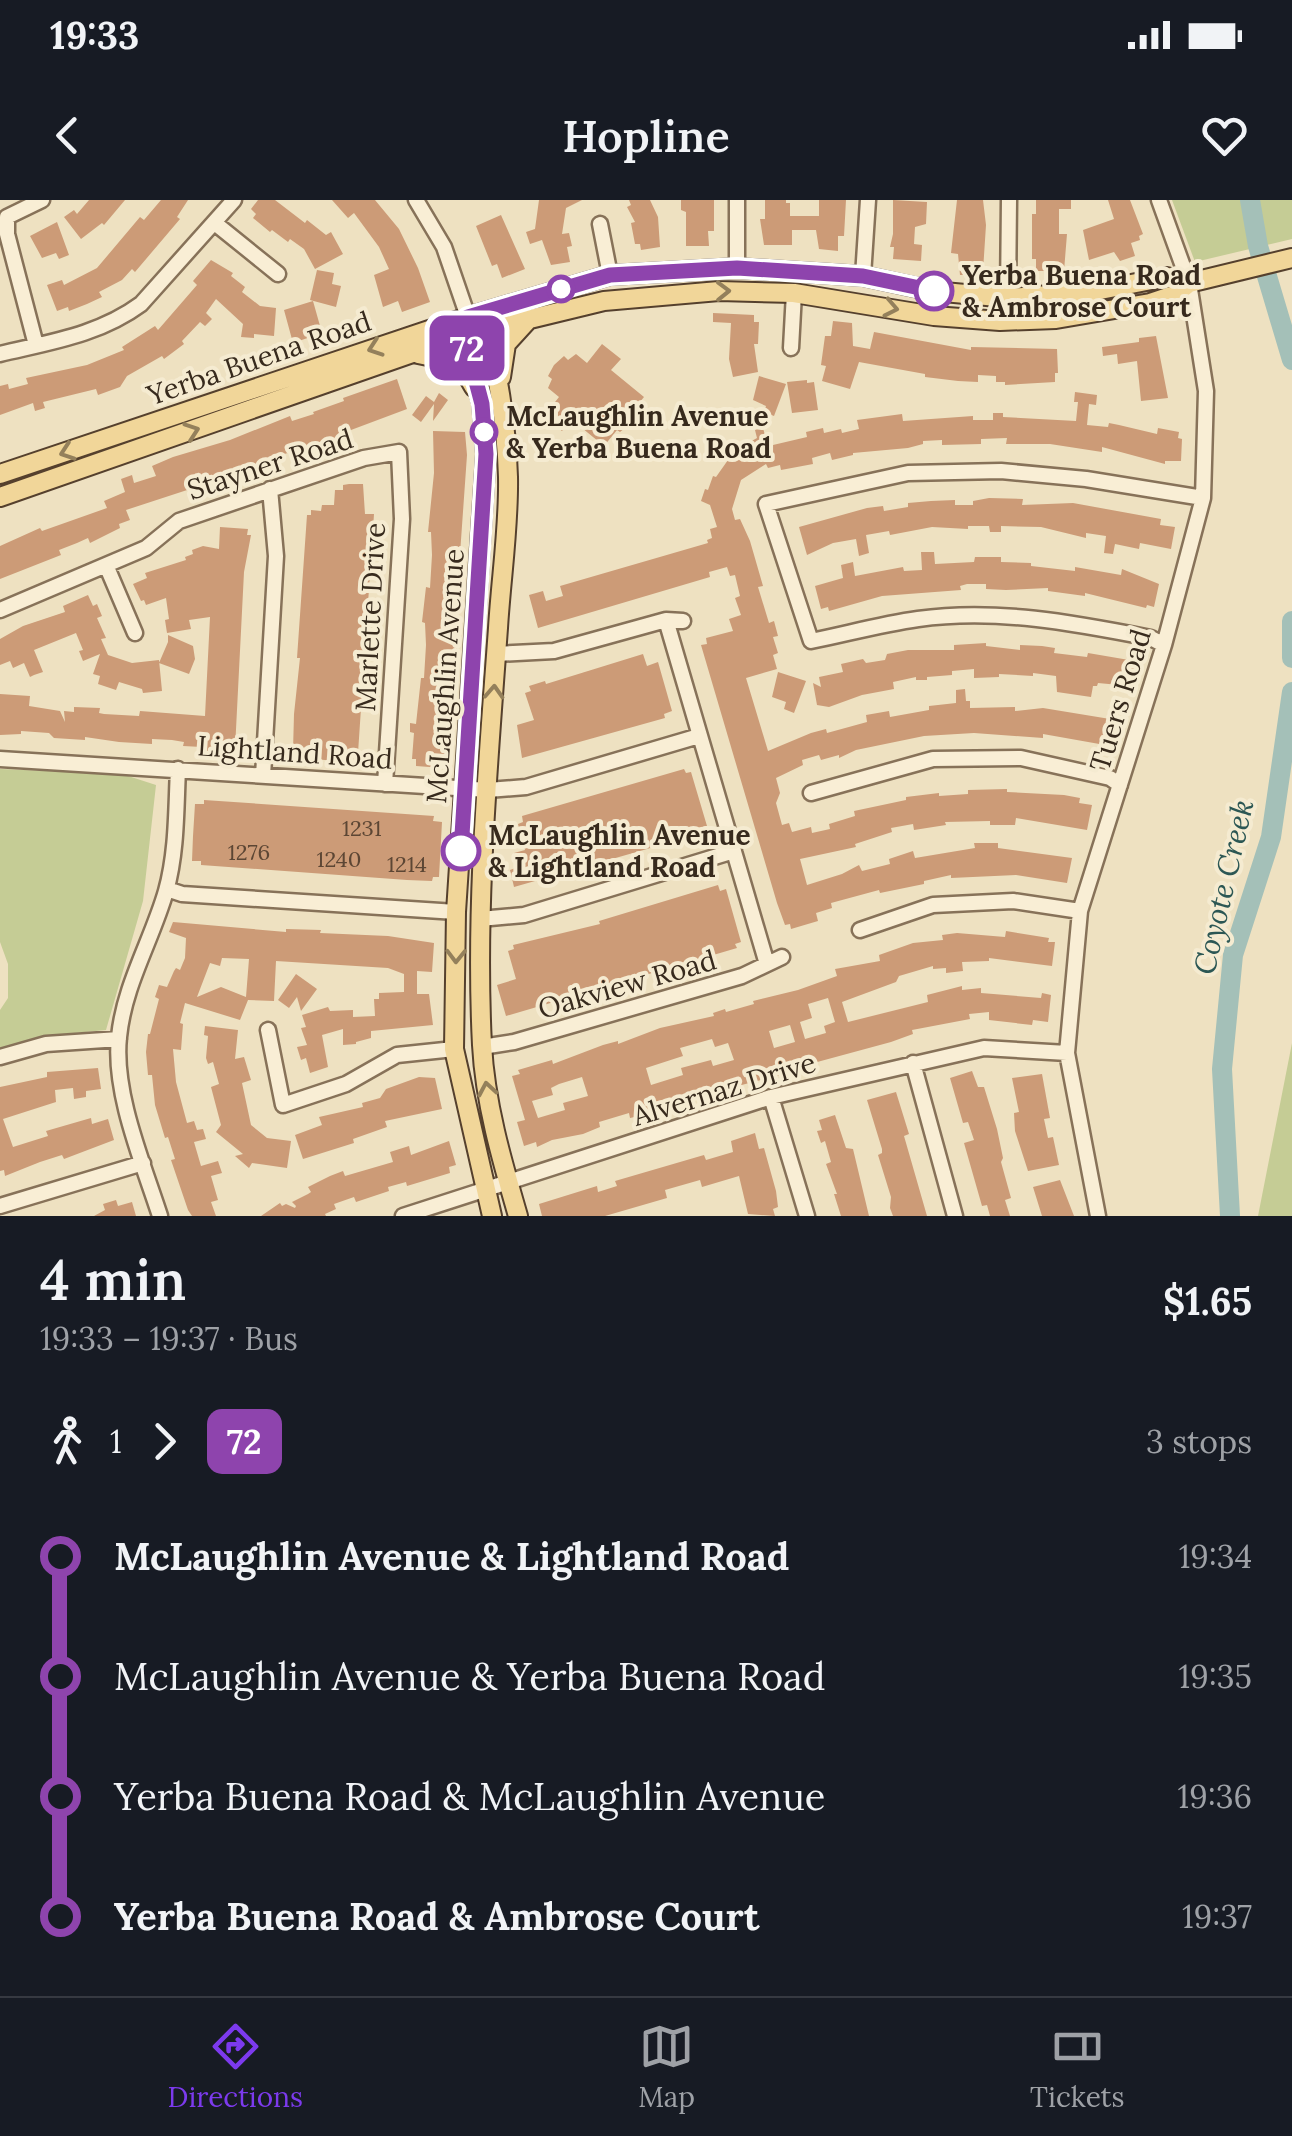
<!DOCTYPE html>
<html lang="en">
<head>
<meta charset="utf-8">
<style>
	:root { --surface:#171b24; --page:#20242c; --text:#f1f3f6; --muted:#9ea1a6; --line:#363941; --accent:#7c3aed }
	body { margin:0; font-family:Lora,serif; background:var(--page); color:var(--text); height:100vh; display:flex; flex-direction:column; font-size:38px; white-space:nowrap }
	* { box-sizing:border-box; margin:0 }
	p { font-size:32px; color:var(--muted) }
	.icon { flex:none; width:55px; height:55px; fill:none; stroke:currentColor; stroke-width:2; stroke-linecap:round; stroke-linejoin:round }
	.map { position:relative; height:1016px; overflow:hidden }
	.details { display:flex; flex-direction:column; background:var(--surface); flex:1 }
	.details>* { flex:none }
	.badge { padding:0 20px; border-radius:15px; font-size:35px; line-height:65px }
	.map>.badge { position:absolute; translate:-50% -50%; box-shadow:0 0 0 5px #fff }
	.legs { display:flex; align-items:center; gap:15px; height:110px; padding:0 40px; font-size:32px }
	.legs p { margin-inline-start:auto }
	.headline { display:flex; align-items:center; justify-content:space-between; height:170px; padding:0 40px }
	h1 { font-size:55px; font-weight:600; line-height:75px }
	ul { padding:0 40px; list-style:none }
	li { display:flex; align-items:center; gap:35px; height:120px; font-size:38px }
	li i { display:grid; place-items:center; width:15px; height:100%; margin:0 12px; background:currentColor }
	li i::after { content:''; width:25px; height:25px; margin:-12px; border:8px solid; border-radius:50%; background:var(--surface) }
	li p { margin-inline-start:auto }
	li:first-child i { background:linear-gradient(#0000 50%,currentColor 0) }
	li:last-child i { background:linear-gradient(currentColor 50%,#0000 0) }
	.status { display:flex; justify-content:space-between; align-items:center; height:70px; padding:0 50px; background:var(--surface); direction:ltr }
	.status svg { height:28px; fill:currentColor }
	header { display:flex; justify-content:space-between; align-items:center; height:130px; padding:0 40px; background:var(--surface); font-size:45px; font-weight:600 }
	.dock { display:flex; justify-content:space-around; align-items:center; height:140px; border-top:2px solid var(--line); background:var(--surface); font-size:28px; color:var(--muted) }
	.dock a { display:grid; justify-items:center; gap:5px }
	.dock .current { color:var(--accent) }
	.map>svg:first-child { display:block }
	.green { fill:#c5cc95 }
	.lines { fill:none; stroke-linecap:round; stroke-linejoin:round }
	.river { stroke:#a4c0b8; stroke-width:20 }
	.building { fill:#cc9b77; fill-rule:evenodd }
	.minor-casing { stroke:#877259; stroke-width:19 }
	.major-casing { stroke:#55402d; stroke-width:22 }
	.minor { stroke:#f9eed5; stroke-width:14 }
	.major { stroke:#f1d699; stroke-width:18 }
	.oneway { stroke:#94805b }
	.line-1-casing { stroke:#fff; stroke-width:22 }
	.line-1 { stroke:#8e44ad; stroke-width:15 }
	.stop-1-dot { fill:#fff; stroke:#8e44ad; stroke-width:5 }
	.labels { text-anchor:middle; stroke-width:8; stroke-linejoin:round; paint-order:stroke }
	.number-label { font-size:22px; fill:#5c4634 }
	.stop-label { font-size:28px; font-weight:bold; fill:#372a1d; stroke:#f5ebd1; text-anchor:start }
	.street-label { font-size:28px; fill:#372a1d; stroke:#f5ebd1 }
	.water-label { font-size:30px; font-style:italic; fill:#2c5754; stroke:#f5ebd1 }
</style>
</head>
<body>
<div class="status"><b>19:33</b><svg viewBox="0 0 49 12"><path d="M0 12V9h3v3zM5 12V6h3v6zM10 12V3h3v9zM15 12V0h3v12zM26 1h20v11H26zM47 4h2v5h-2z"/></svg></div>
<header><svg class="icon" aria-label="back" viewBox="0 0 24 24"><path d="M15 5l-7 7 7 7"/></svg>Hopline<svg class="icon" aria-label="heart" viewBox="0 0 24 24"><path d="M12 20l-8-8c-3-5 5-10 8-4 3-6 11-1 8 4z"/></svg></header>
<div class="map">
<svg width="1292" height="1016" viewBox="0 0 1292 1016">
	<rect width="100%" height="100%" fill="#eee1c1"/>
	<path class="green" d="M1172,0H1292V39L1195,62Z
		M0,569L122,574L156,585L143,701L106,830L54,835L0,851V810L8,798V764L0,742Z
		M1292,843V1016H1258Z"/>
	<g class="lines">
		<path class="river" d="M1250,0L1258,46L1292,160
			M1292,421V458
			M1230,1016L1222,869L1233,755L1271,637L1292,492"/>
	</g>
	<path class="building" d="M89,0H125L104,25L102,23L81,39L64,17L74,10L77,14Z
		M161,0H188L177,17L180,19L135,72L132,69L122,80L99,92L102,97L87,104L69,111L68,107L57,111L47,85L62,80L64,85L97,68L140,17L144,20Z
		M258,0H275L305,23L307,20L326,35L331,32L343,54L315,69L304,49L290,39L288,42L272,30L270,32L253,18L256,14L251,9Z
		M332,0H375L399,29L418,68L430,102L402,112L398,101L383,107L374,75L389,69L379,47L354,13L348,18Z
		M539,0H582L566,8L562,34L569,33L572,46L567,47L570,62L551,65L542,40L530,44L526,32L535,29Z
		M629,0H650L658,17L660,47L641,50L640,44H635L631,23L635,22L627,7L631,5Z
		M681,0H714V31H708L709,46H686V12L681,10Z
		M765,0H786V3H790V16H819V0H846L844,36H838V51L819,49L816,30H792V45H764L760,19H765Z
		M893,0L927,2L926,24L915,27L914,44L922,45L921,61L893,59L894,47H890L893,34Z
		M957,0H983L986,25L983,71H970V75H960L958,54L951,53Z
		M1036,0H1071V9H1059V34H1067L1064,71H1036V59H1032V14H1036Z
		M1108,0H1130L1143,34L1139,36L1140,40L1131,43L1135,56L1120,61L1114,52L1089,60L1083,30L1114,19Z
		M501,15L525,69L502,78L497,64L492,66L476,26Z
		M57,22L69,55L59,59L56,53L42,58L30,36Z
		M211,60L233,73L231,76L245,87L242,92L260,106L276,108L274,136L254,134V138L241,137L243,124L216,99L206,113L212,119L205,126L200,122L182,141L184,144L164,159L162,156L127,176L120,187L98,195L96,189L43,202L45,208L35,211L33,203L0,215V186L8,184L9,189L28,184L26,178L87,165L124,150L122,147L155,126L158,130L197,85L193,81Z
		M317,70L334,73L332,84L341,86L336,107L310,100Z
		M313,101L322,133L293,143L284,110Z
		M713,113L754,115V122H759L758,144H754L758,172L733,177L729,159L731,123L713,122Z
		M833,121L852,123L853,146L870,149L874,132L971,150V147L1057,149L1058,173H1055V182L1005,185V182H996V176L978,175V182L958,181L925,177V174L859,162L850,189L822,181L826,166L821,165L825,136H831Z
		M1156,136L1168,198L1141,201L1137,161L1118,164L1117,154L1103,156L1102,147L1139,142V138Z
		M602,144L621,159L611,170L644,197L631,213L634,215L625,228L620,232L617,230L604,246L571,219L562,231L544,216L559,197L548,188L552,179L548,176L554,165L564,156L568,160L576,154L587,163Z
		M759,176L786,184L774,216L764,212L766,206L753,200Z
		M397,179L407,209L343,233L344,236L281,255L230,276L126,310L130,320L119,324L120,328L90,343L88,338L77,343L59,350L61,355L0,379V346L40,328L42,331L107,308L104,301L125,292L121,279L132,275L134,283L156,276L152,266L173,257L230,240L290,216L292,221L314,214L313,212L344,201L343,198Z
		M807,180V183L814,182L818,210L792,213L787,182Z
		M1075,192L1097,195L1096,205L1089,204L1087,225L1108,227L1109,223L1119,225L1157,234L1158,228L1179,232L1178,238L1182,239L1181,261H1165V264L1102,247V252L1050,244H1006L1007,238L981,239V244L942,245V240L923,241V244L908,248L853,253V255L832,260L830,253L812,258L813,264L781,270L780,265L768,268L766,264L741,280L732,309L735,320L740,319L750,341L763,386L758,387L769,423L774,421L778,436L773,437L778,453L773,455L777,469L746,478L768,551L811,533L826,529L827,533L867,522L866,515L889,511L890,517L929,510V506L956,503V490L965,489L966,501H970V508L1015,507V511L1043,508L1110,519L1109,523L1115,525L1112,541L1106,540L1105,545L1043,534V538L974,533L924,536L856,550L839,558V555L821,560L819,555L802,560L803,565L776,578L780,593L776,603L782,625L789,623L792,632L811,627L812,633L830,629L829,624L855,616L854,611L906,600V597L939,593V596L968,594V590L1007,589V592L1064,595L1080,598L1079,603L1092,605L1087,630L1016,618L1015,625H990V621L945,622L946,625L914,630L913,624L891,628L892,632L855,644L856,647L800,659L807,685L842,674L859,665L862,671L890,664L889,659L913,651L915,658L975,648L974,643H998V648L1072,658L1067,683L1016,675L951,678V675L924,681V684L880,693L879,690L831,703L832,708L816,713L818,721L791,729L790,724L785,725L777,703L701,445L707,444L706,438L733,431L729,419L741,415L735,398L740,396L735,375L730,376L727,367L709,372L710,377L538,428L529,395L543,391L546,401L563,396L560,386L708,343L707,340L712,338L710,329L717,327L710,305L701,301L705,289L708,290L713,276L716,277L728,260L722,251L731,246L734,251L757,238L755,230L763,228L767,243L772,242L773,245L807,237L806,232L823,228L824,233L841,229L842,233L859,229L857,220L902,214L903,221L973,216V220H993V213H1003V217L1076,221L1078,202H1074Z
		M439,193L448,200L433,221L434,204L421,222L412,215L426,196L434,202Z
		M433,231L465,232L467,255L460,354L464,355L454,444H457L456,471V479H452L449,534H452L451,546H448L443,568L416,566V559H412L414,533L410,532V523L416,524L421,478H424L426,445L425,423L422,422L426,387L430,388L432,355L431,332H428L434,273Z
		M349,284H363L365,314H374L358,553H354L353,562L297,558V551H293L294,514L300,458H297L307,315H311V310L321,311L322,305H334L335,290H343V285Z
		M989,298L1023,299L1022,305L1073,303L1161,319L1160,325L1175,327L1171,349L1140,343L1139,349L1115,344L1113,354L1104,353L1106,336L1086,333V338L1041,327L1001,326V332H990L989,326H968V329L932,327L890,335L889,331L866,335L869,353L859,356L856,339L833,343L807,355L799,327L867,308L883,306L884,311L908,307V303L931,301L955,300V305H973V301Z
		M220,327L248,329L247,335H251L244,372L235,549L231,548L230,553L201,552L202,547L183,546L184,542L172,540L152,539V544L119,542L85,537V540L54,538L49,533L21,531V534L0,535V494L30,496L29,506L60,511L65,522L64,511L74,512V507L100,508L99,513L104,514L139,516L140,511L205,516L210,417L189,420L191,429L167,433L165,420L169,419L166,398L146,405L144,400L141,401L133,384L147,378L145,373L186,360L185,357L193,354L192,350L203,346L219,349Z
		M921,352H934L935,364L974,362L975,357H1001V362L1031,363V366L1075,371V367L1121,375L1122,369L1159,384L1154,407L1147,405L1146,408L1085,393V396L1048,391V388L1006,390L986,389V384H967L960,386L961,390L882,396L829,411L828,407L821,409L815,386L843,378L841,365L853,362L855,376L903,367L904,371L922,370Z
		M88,395L93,406L97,404L102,416L97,418L106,438L101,439L108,455L132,463L159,460L162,491L143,493L142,489L119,482L116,490L98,484L100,476L93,474L100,454L83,461L79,451L83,450L76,433L34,450L43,472L34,475L30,477L24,463L13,468L10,461L0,465V439L23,426L65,412L63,406Z
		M168,435L193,446L195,459L189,474L159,463L168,442Z
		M986,443V446L1020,450V445L1042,446L1055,448L1054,453L1087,457L1088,453L1129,460L1128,466L1134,467L1130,486L1098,483L1097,486H1093L1091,497L1057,492L1056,476L1033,473V476L999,474V477L974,478V469L952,471V475L927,477V480H916V477L893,482L894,489L862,495L829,507L817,505L813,483L821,487L819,477L843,472L841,464L863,459L866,463L885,460L887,454L908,450H954V445Z
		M643,454L647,466L658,462L672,511L664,514L665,518L522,558L517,525L534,520L525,493L531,491L529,486L545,481L546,484Z
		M778,472L806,481L794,513L784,509L786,502L772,497Z
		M684,569L686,573L691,572L707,626L701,627L703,633L514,687L510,670L518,667L514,653L525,650L518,624L523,622L522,616Z
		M204,600L434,616L433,621L442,622L439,677H433L432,681L407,680L201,665V661H192L193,636L195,604H204Z
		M718,685L720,691L726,689L741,742L735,744L737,748L506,816L497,785L516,779L508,751L514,749L513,745L600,724L599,721Z
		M173,722L286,732V729L321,730L320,733L388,736L434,743L432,772L417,771V794H429L433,825L371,831V838L356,842V844L343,845V829L322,835L328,867L310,873L306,858L301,860L297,847L307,845L301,828L306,827L302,815L328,807L330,811L353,810V817L375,816L374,799H379V793L404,792V774L388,768L276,761L274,801L248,800L240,820L185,803L180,823L183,824L181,850L173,849L176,882L187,923L194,921L197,930L203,929L206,939L194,942L201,966L218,961L222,973L211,976L218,1000L211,1002L216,1016H192L188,1010L171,960L175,959L168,937L165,938L155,905L152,875H148L146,852L148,834H150L159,799L155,797L159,785L167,787L174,771L176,768L180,770L185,758L186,738L169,732ZM222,758L249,759L246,797L221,787L197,797L210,763L220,766Z
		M1006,731L1049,738L1048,742H1055L1052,766L989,758V761L962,762L963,771L946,773V768L933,769V766L899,776L896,782L842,802L848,822L928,802L927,795L962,786V790L981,788V793L1041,798L1042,793L1051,795L1048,822L1033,820L1032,825L989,820V812L969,814L970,819L912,830L913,834L891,842L784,871V874L722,890L723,892L710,896V893L660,908L661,911L630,918L629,913L599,922L600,927L583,934L552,940L537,947L536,942L524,946L517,922L525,920L512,876L520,874L518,870L552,860L553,864L603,845L618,841V844L660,828L714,816L713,813L725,809L726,812L754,804L753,801L798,790L837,776L835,769L880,761L879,755L913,743L943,740L942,735L957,733L1005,737ZM828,798L835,822L824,826L826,833L805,839L800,822L812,818L808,804ZM790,825L795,842L774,848L769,831ZM712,839L715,847L728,843L734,860L713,866L711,860L681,868L683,875L651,885L646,868L683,856L680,848ZM582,877L588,896L563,903L565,910L538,918L532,901L553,895L551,888L559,884Z
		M296,774L317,789L301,811L297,797L289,808L278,800Z
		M205,826L238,830L235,859L244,857L251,880L242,883L251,925L267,938L291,941L287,968L252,963L249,968L235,956L243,954L216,932L221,925L211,887L219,884L213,862L208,864L206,858L208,836L204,835Z
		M98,868L101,889L86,891V897L74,899L73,888L55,890L56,902L3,919L13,947L48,936L46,931L91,918L92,924L108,919L114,940L64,959L62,955L40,962L5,976L4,970L0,971V887L47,877V872Z
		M972,871L978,887H984L997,929L1003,958L1001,962L1011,998L1005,1000L1010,1016H990L987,1005L982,1006L964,943L974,940L968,922L963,923L950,878Z
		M1042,874L1050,918L1044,919L1048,938L1053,937L1059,965L1028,971L1015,931L1014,913L1019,912L1012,878Z
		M419,877L435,878L442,909L385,921L387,927L353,939L354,943L303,959L295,935L322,925L319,917L363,907L362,903L380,898L386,889Z
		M896,892L909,934L904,936L927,1016H893L890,1008L891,997L878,955L882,953V949L867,900Z
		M835,915L846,948L853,949L869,1016H841L834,994H837L826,964L831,962L825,941L821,943L817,931L822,930L819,920Z
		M755,933L759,949L764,948L776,991L778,1007L773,1009L775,1016L748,1014L739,976L702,987L700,980L665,990L667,998L605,1016H542L539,1004L597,986L598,992L617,986L615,981L704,955L706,960L733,952L731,941Z
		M449,941L456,965L449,967L450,973L407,986L406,982L388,987L389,991L356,1002L354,997L334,1004L336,1009L325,1014L326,1016H261L280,1003L282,1006L286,1004L295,1008L296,1006L292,1002L308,994L311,992L308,987L330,976L343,971L345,976L393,962L390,952L409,946L411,955Z
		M1060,980L1074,1016H1042L1033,987Z
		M116,1000L118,1006L132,1002L136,1016H94L105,1010L103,1004Z"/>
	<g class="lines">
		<g class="minor-casing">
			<path id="minor" d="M416,0L444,47L468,117
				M216,24L278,74
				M600,24L610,75
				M737,68V0
				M863,76L868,0
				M1008,98L1009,0
				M36,145L7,34V17L42,0
				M791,148L794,93
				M0,154C50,142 99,135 141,104L234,0
				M106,365L135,433
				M0,410L146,348L179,321L364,258L399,252L402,319L385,584
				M666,420L767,764
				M1164,445L1151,438C1074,423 996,408 918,419C882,424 846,434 811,441L766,304L908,273L1001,271L1086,279L1203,298
				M496,454L554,451L666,420L683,421
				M0,559L488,590L526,587L699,536
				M263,576L276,356L270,289
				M811,593L933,559L1021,558L1110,578L1120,585
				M167,689L182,694L456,712
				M480,719L524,715L734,651
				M860,730L933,705L1013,701L1080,711
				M268,830L283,905L346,884L397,855L454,849
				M482,847L514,842L742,776L782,757
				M0,857L46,844L119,839
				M913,863L955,1016
				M771,897L807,1016
				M0,1006L143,963
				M160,1016C143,963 113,893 119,837C124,785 152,740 166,691C177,652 176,609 178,569
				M403,1016L771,897L984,848L1067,853
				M1098,1016L1067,853L1080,711L1164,445L1203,298L1206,191L1189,83L1159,0"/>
		</g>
		<g class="major-casing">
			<path id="major" d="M476,124C499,144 507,244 508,277C509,327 501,378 498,428C488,567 475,707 482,845C485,903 502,961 518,1016
				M466,127L464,135L482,203L486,254L456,712L454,849L492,1016
				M418,154C444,159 462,163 474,187
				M501,177L506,144L527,121
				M0,274L468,117L610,75L737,68L863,76L933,91L1008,98L1090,92L1167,77L1189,83
				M0,297L464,135L604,101L719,91L794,93L934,116L1000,121L1056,119L1150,103L1174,95L1189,83L1292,58"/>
		</g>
		<use href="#minor" class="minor"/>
		<use href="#major" class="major"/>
	</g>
	<defs><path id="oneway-chevron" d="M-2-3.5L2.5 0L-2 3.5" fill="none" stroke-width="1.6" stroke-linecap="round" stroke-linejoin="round" transform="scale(2.5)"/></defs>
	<g class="oneway">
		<use href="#oneway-chevron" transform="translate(723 91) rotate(-1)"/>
		<use href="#oneway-chevron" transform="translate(891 108) rotate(11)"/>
		<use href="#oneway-chevron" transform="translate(375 148) rotate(161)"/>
		<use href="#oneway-chevron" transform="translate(192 231) rotate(-19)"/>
		<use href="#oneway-chevron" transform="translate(67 252) rotate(161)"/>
		<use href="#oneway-chevron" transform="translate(494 492) rotate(-87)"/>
		<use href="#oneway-chevron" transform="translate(456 756) rotate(91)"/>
		<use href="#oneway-chevron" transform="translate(487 889) rotate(-100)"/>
	</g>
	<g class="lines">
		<g class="line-1-casing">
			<path id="line-1" d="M461,651L486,254L482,204L464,136L468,117L610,75L737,68L863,76L934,91"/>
		</g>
		<use href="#line-1" class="line-1"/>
	</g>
	<g class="stop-1-dot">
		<circle cx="561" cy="89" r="12"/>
		<circle cx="934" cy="91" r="18"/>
		<circle cx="484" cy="232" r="12"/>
		<circle cx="461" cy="651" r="18"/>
	</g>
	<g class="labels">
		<g class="number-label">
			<text x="362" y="636">1231</text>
			<text x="249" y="660">1276</text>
			<text x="339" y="667">1240</text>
			<text x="407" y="672">1214</text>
		</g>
		<g class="stop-label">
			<text x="962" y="85">Yerba Buena Road<tspan x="962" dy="32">&amp; Ambrose Court</tspan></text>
			<text x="506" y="226">McLaughlin Avenue<tspan x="506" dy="32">&amp; Yerba Buena Road</tspan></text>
			<text x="488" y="645">McLaughlin Avenue<tspan x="488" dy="32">&amp; Lightland Road</tspan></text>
		</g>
		<g class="street-label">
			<text transform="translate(259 158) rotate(-19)" y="10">Yerba Buena Road</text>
			<text transform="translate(270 264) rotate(-18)" y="10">Stayner Road</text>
			<text transform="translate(370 417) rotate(-87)" y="10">Marlette Drive</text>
			<text transform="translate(445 476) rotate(-86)" y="10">McLaughlin Avenue</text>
			<text transform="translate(1120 500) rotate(-73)" y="10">Tuers Road</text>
			<text transform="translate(295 552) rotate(4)" y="10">Lightland Road</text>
			<text transform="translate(627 784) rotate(-16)" y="10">Oakview Road</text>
			<text transform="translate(724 889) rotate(-17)" y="10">Alvernaz Drive</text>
		</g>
		<g class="water-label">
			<text transform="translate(1224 687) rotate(-77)" y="10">Coyote Creek</text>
		</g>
	</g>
</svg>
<b class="badge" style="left:467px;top:148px;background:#8e44ad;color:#fff">72</b>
</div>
<section class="details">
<div class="headline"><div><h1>4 min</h1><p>19:33 – 19:37 · Bus</p></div><b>$1.65</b></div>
<div class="legs"><svg class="icon" aria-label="walk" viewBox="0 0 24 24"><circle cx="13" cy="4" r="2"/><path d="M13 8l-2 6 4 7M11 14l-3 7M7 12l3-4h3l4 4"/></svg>1<svg class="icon" aria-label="forward" viewBox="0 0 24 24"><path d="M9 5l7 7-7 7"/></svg><b class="badge" style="background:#8e44ad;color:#fff">72</b><p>3 stops</p></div>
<ul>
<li><i style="color:#8e44ad"></i><b>McLaughlin Avenue &amp; Lightland Road</b><p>19:34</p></li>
<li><i style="color:#8e44ad"></i><span>McLaughlin Avenue &amp; Yerba Buena Road</span><p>19:35</p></li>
<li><i style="color:#8e44ad"></i><span>Yerba Buena Road &amp; McLaughlin Avenue</span><p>19:36</p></li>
<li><i style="color:#8e44ad"></i><b>Yerba Buena Road &amp; Ambrose Court</b><p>19:37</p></li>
</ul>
</section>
<nav class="dock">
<a class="current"><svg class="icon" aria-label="directions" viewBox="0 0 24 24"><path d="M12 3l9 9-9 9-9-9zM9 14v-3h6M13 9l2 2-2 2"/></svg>Directions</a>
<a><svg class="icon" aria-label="map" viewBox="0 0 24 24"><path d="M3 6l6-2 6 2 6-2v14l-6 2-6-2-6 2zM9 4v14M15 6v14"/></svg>Map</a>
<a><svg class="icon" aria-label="tickets" viewBox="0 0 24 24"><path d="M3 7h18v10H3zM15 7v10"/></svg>Tickets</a>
</nav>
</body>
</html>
